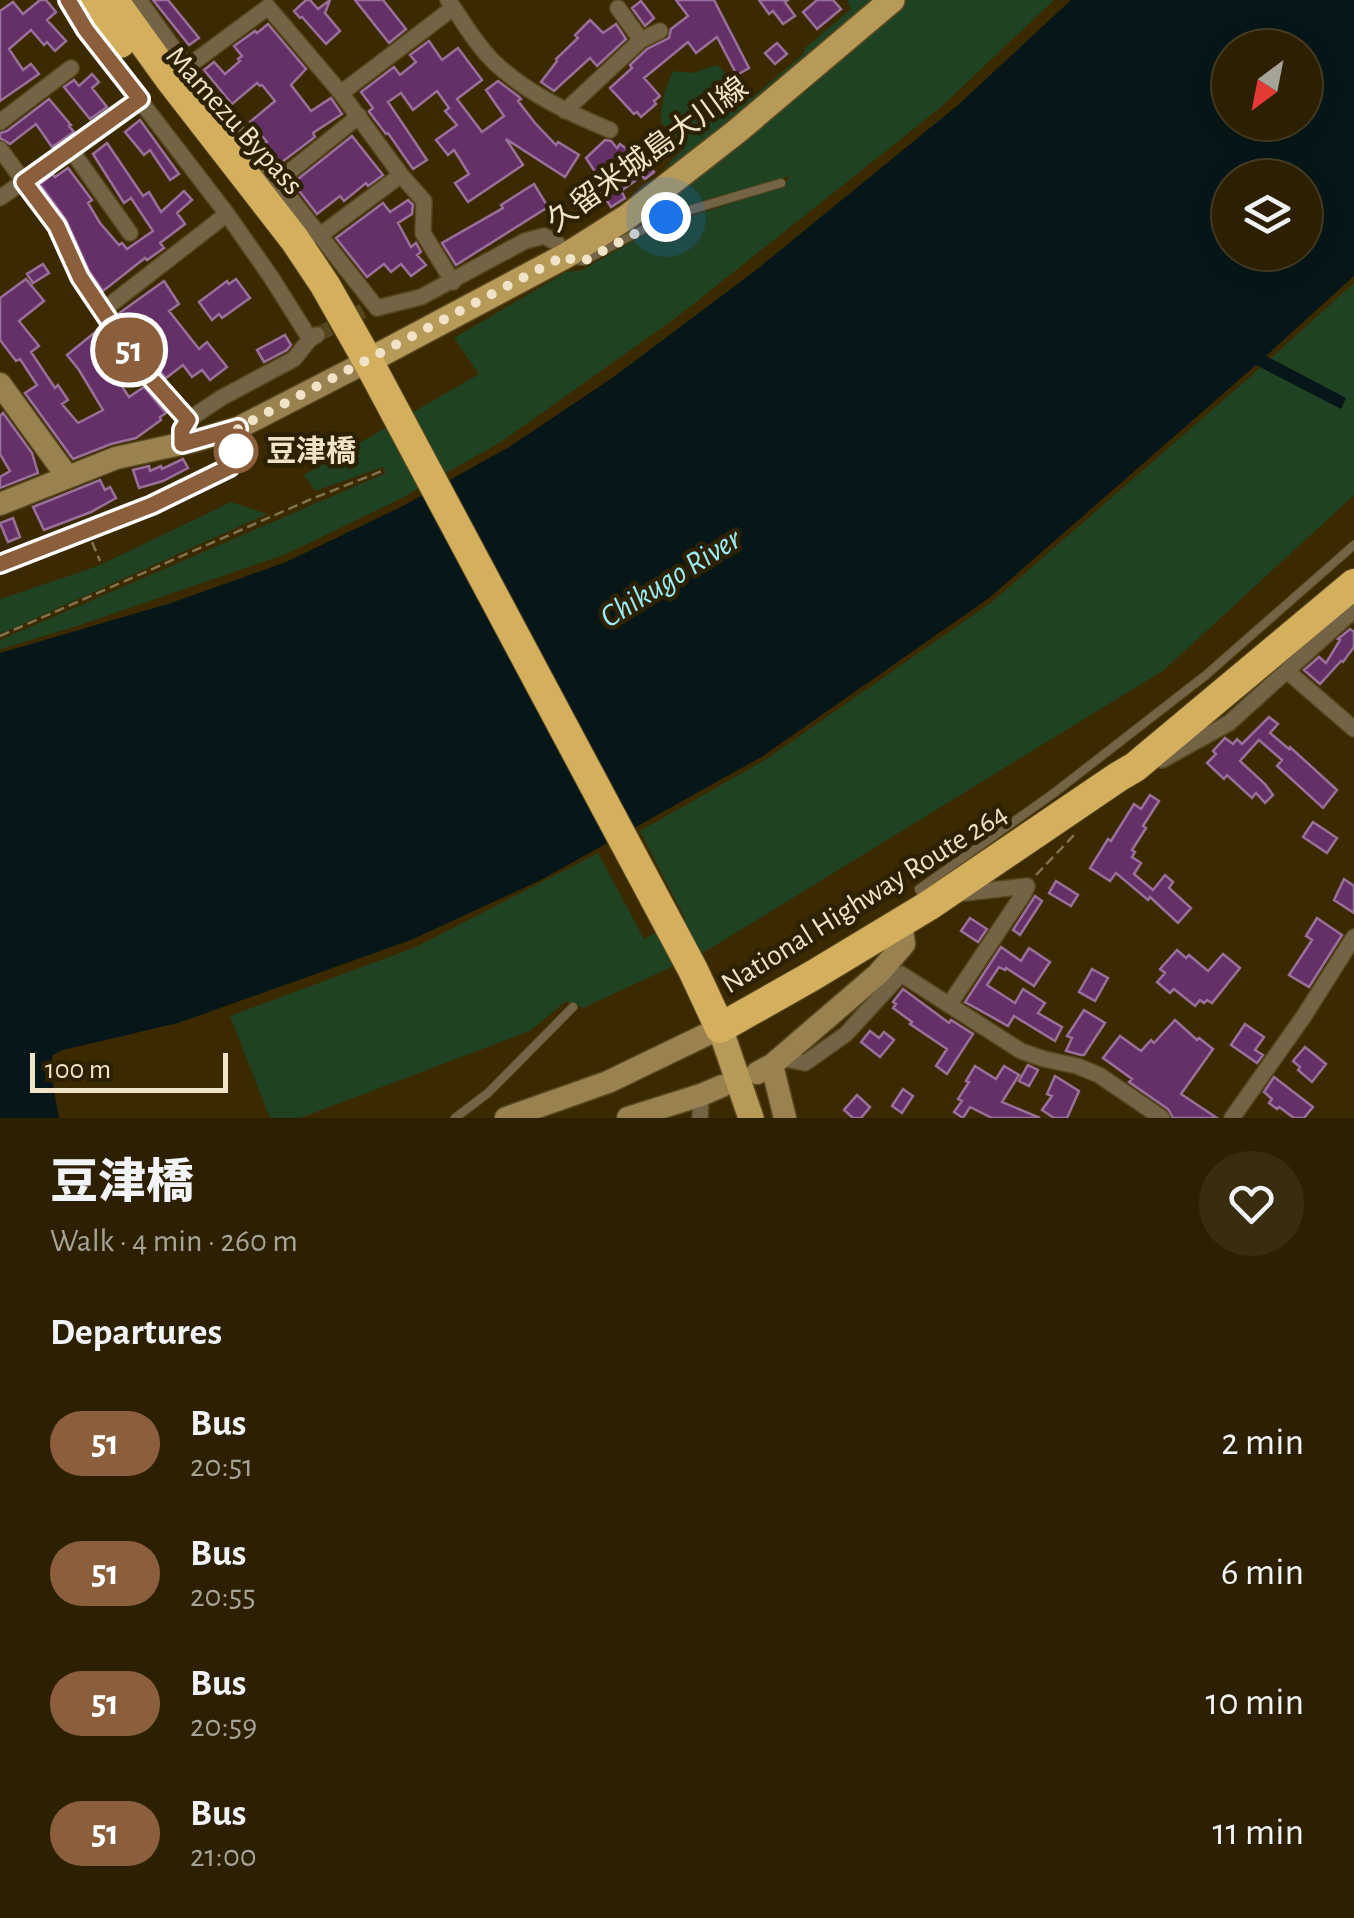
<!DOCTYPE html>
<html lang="en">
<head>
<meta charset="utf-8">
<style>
	:root { --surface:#2c2000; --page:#382d0f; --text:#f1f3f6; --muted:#a6a399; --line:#483e22 }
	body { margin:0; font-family:"Alegreya Sans","Noto Sans JP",sans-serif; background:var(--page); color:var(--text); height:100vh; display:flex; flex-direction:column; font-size:38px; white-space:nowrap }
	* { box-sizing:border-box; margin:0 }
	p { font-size:32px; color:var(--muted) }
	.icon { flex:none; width:55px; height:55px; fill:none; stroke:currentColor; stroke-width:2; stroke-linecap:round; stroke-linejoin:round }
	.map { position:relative; height:1118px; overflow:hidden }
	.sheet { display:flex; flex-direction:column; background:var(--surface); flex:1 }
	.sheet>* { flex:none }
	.badge { padding:0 20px; border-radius:32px; font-size:35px; line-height:65px }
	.needle { width:65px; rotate:212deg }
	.controls { position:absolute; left:1212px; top:30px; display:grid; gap:20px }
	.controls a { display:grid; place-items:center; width:110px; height:110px; border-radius:50%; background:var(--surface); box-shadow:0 5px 25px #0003,0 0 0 2px var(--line); font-size:50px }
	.scale { position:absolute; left:30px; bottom:25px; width:198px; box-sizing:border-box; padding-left:10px; border:5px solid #f0e3c7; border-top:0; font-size:28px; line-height:35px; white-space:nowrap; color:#f0e3c7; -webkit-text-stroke:8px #2d2104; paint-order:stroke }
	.you { position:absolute; width:50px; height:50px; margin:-25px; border:8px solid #fff; border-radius:50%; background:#1a73e8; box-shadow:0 0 0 15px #1a73e833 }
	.map>.badge { position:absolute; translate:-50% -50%; box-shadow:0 0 0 5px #fff }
	h2 { padding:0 50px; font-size:38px; line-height:90px }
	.round { display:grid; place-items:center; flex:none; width:105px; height:105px; border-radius:52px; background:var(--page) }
	.headline { display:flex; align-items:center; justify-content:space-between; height:170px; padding:0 50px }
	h1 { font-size:48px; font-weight:800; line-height:75px }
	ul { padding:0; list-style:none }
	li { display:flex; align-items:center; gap:30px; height:130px; padding:0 50px }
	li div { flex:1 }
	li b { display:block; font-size:38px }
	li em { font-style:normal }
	li .badge { min-width:110px; font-weight:700; text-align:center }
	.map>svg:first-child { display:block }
	.green { fill:#1f4322 }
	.water { fill:#071719; fill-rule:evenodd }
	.building { fill:#653068; stroke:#99709a; stroke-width:2.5 }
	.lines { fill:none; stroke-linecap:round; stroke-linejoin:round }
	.street-tunnel { stroke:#56461e; stroke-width:15; stroke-dasharray:15 8; stroke-linecap:butt }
	.lane-casing { stroke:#584820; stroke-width:10 }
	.street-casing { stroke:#584820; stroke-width:18 }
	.secondary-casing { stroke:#584820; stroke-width:25 }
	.primary-casing { stroke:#584820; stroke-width:28 }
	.highway-casing { stroke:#584820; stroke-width:32 }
	.path { stroke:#82734e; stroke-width:2.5; stroke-dasharray:10 5; stroke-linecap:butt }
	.lane { stroke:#736445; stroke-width:8 }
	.street { stroke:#736445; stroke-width:15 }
	.secondary { stroke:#9a8250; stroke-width:22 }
	.primary { stroke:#b89a58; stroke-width:25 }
	.highway { stroke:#d3af5e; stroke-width:30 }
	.line-casing { stroke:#fff; stroke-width:22 }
	.line { stroke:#8b5e3c; stroke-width:15 }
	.walk { stroke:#f0e3c7; stroke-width:10; stroke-dasharray:0 18 }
	.stop-dot { fill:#fff; stroke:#8b5e3c; stroke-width:5 }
	.labels { text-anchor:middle; stroke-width:9; stroke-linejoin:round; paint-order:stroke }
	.street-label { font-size:30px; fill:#f0e3c7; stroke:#2d2104 }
	.stop-label { font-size:30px; font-weight:bold; fill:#f0e3c7; stroke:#2d2104; text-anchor:start }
	.water-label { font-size:32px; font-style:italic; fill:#98ecf6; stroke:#2d2104 }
</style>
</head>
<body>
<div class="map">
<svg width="1354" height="1118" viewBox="0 0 1354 1118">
	<rect width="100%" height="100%" fill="#3b2a00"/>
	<path class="green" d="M847,0H881L665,178L669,163L685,147L661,122C660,107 666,83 674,71L693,73L717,65C729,75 738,90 752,98L803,54L805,48L851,9Z
		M908,0H1054L941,107L677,317L501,442L402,498L286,554L77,626L0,649V640L386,473L383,467L315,491L304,475L479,374L454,338L566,272L582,270L656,228L783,186L790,176L660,213L625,229Z
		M1354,283V495L1164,670L706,951L583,1008L566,1001L530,1031L300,1118H270L230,1016L416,947L598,853L644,939L685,918L640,831L765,760L992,602L1259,369Z
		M231,502L267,514L0,634V599L98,566Z"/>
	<path class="water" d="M1071,0H1354V276L1266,356L1346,398L1341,409L1256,365L989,598L763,756L541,880L411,940L178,1023L63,1050L53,1055L50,1069L59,1118H0V653L171,603L286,562L403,506L509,447L615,376L756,270L958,105ZM1230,48H1305V122H1230ZM1230,178H1305V252H1230Z"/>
	<path class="building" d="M40,0H46L56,12L47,20L66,41L55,51L47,42L44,45L31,30L9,49L23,70L31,64L39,74L0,101V11L13,2L23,14Z
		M153,0H168L199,38L189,45Z
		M306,0H310L318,9L330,0L325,13L340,31L326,44L302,17L300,18L294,11Z
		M355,0H383L406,29L389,43Z
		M676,0H714L749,68L737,75L717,37L696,53L688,42L644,78L660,96L654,101L656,104L641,117L637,112L634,114L610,88L632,68L630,65L647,49L669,38L671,29L688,16Z
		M759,0H788L785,2L795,16L783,24L773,11L769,14Z
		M817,0H833L841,9L817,29L803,12Z
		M641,1L654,18L645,26L632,8Z
		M590,20L603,33L616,24L626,39L597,66L590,58L554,91L541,82L557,61L556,59L578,38L575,35Z
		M268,24L306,69L291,85L311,111L331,98L342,114L313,133L315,137L278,165L263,146L267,142L250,122L275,101L262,85L260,86L257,83L232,104L204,70L214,62L225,74L240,61L238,59L242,56L234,46L255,31L257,33Z
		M429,41L442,60L458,48L482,80L457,99L482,132L504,116L486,90L498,81L518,96L521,99L518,101L535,123L556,145L558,142L579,155L565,177L506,139L523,165L468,202L455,183L469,174L454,150L448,155L436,140L457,125L445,111L449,108L437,91L413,110L401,93L388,102L427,160L413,169L388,133L386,134L370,113L369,111L373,108L361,92L394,67L400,75L416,62L410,55Z
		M777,43L787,54L775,64L765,53Z
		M92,74L99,82L92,88L107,107L90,119L64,87L74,80L79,86Z
		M49,99L71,125L69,126L74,132L52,147L36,124L10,144L0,138V133L7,131Z
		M140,120L179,174L170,180L150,150L144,155L125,132Z
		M352,136L383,175L368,186L366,183L344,201L340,196L317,214L293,183Z
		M605,140L611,141L617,148L620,144L637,157L641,154L654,172L645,179L642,176L621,191L625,198L611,207L602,193L607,190L586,158Z
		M107,143L143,196L149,192L161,212L184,191L192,200L177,213L185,224L160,243L164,248L147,260L145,258L103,291L89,271L66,220L40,184L53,174L55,177L68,168L92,200L88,203L100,223L119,245L122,243L127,249L153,231L131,198L124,203L93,154Z
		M534,184L548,207L456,265L442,243L503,208L501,205Z
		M408,200L413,205L412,214L398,223L411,247L416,243L421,252L417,255L426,265L411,276L401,264L391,272L384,264L367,277L336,238L383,203L390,212Z
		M43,264L49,273L33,283L27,274Z
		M26,279L44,301L19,321L39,346L31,352L55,388L58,385L68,400L62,404L78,423L103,410L79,370L67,355L99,329L129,370L117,379L129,397L144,387L166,413L160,417L161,420L136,438L111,444L73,459L25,393L37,385L20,359L16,361L0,340V298Z
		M236,279L250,298L222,318L219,314L212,320L199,302L227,281L229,284Z
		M164,281L179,304L169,311L199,349L207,342L227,367L210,380L202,370L192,377L183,365L166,378L148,358L118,314Z
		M285,335L291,345L287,350L264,362L257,350Z
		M3,413L32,453L38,473L0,488V477L10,471L0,454V416Z
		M183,459L188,468L163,481L139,488L133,470L149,466L150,471L161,466L162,469Z
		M100,480L105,490L110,487L116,498L91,512L44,530L33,507Z
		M13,518L20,537L8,542L0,523Z
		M1350,629L1354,632V647L1343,662L1341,661L1320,684L1304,670L1319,657L1326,663L1340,640L1338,639Z
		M1269,717L1278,724L1270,733L1289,749L1290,747L1337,790L1323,808L1277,766L1282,760L1259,740L1240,761L1265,784L1273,795L1265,803L1256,793L1252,798L1227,775L1224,779L1207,763L1216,754L1213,751L1225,738L1233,744L1237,739L1242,744Z
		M1150,795L1159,801L1143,826L1146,828L1132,850L1135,852L1132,857L1141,863L1134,874L1153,890L1165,875L1173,882L1169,888L1191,908L1178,923L1150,897L1148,900L1116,873L1110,881L1090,868L1108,839L1111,841L1134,804L1141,809Z
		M1313,822L1337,838L1327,853L1303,837Z
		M1344,879L1354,886V913L1334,900Z
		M1056,881L1078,895L1071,906L1049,893Z
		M1035,896L1042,901L1020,935L1013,930Z
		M970,918L987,929L978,942L961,931Z
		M1317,918L1342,935L1309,987L1289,975L1312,940L1306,936Z
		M1001,947L1021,961L1029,948L1050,962L1034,986L1006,968L1005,970L999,967L987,985L1015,1003L1023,989L1045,1003L1038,1013L1062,1027L1055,1041L1014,1016L1008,1026L965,1002Z
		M1177,950L1186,958L1189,955L1208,971L1223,954L1240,968L1212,1003L1207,1000L1204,1003L1200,1000L1195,1006L1174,989L1170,993L1157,982L1165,973L1160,969Z
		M1092,969L1108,978L1095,1001L1079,992Z
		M903,989L949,1023L951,1020L973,1034L947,1074L936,1066L947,1049L910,1024L912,1022L893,1008L896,1004L893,1002Z
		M1084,1010L1105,1023L1084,1055H1081L1066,1051L1072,1038L1067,1036Z
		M1175,1020L1197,1040L1199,1038L1213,1049L1181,1094L1217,1118H1173L1168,1109L1129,1082L1132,1079L1103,1058L1120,1036L1141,1051L1151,1040L1154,1043Z
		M1245,1024L1264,1037L1255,1050L1263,1055L1257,1063L1231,1045Z
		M870,1031L879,1038L884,1032L894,1040L880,1057L861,1042Z
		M1305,1047L1326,1064L1312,1082L1298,1070L1300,1067L1293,1061Z
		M1028,1065L1038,1070L1029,1086L1019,1081Z
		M975,1066L996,1079L1004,1066L1019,1075L1002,1102L1040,1118H992L970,1107L963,1118L954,1112L962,1101L958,1099L969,1082L966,1081Z
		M1055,1076L1079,1091L1067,1118H1054L1042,1110L1052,1096L1047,1094Z
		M1274,1077L1313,1107L1304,1118H1294L1279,1107L1277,1109L1269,1103L1272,1099L1264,1092Z
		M903,1089L913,1096L902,1113L892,1106Z
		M857,1095L870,1107L861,1118H853L844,1110Z"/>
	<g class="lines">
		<path class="street-tunnel" d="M317,335L363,311"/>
		<g class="lane-casing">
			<path id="lane" d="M572,260L584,261L666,217L781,183
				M923,898L919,889L1054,793L1206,675L1354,545
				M455,1118L488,1093L573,1007"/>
		</g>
		<g class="street-casing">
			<path id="street" d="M68,0L86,30L227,214L102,311
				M139,0L187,67L268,7L341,93L401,175L424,201L423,233L453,282
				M448,0C463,21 476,45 495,63C528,94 569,113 610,130
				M618,8L641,40
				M187,67L377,308L421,297L525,241L544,236L557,243L567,255
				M341,93L453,8
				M565,111L641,40L660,31
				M0,122L71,68
				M0,149L57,226L80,277L139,365L188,420
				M71,150L130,233
				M278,181L359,116
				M0,198L140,99
				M227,214L271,277L310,339
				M319,236L401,175
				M182,443V431L188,420L221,398L294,359L310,339L317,335
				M0,564L152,505L230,467L235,458L238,428
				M1287,671L1354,729
				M1162,760L1229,723L1354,610
				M956,894L1027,886
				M949,1005L1024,893L1027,886
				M780,1058L805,1063L846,1034L901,974L1021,1051L1044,1059L1077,1066L1099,1075L1162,1118
				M700,1118L701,1095
				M1232,1118L1304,1016L1354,937"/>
		</g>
		<g class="secondary-casing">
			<path id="secondary" d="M0,384L67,476
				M0,504L116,458L194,441L238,428L368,361
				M772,1065L785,1118
				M757,1073L772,1065L878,974L904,944L901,922
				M506,1118L608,1082L720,1028
				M628,1118L701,1095L722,1086"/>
		</g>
		<g class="primary-casing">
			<path id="primary" d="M368,361L567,255L627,217L736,132L892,0
				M720,1028L751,1118"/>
		</g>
		<g class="highway-casing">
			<path id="highway" d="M86,0L120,43
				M113,0L170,79L295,240L325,285L368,361L693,970L720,1028L812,976L928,906L1118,777L1135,767L1354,584"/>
		</g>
		<path class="path" d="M92,542L100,561
			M0,636L309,500L382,471
			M1036,875L1075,834"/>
		<use href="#lane" class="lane"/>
		<use href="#street" class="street"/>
		<use href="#secondary" class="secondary"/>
		<use href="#primary" class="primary"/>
		<use href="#highway" class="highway"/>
	</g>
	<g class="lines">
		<g class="line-casing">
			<path id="line" d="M0,564L152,505L230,467L235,458L238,428L182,444V430L188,420L139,365L80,277L57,226L24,182L140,99L86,30L68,0"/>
		</g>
		<use href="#line" class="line"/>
		<path class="walk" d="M236,451L235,458L238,428L566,255L574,262L584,261L666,217"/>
	</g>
	<circle class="stop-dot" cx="236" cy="451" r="20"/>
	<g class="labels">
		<g class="street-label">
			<text transform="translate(235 120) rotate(48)" y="10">Mamezu Bypass</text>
			<text transform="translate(647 154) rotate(-36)" y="10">久留米城島大川線</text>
			<text transform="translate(864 898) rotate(-32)" y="10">National Highway Route 264</text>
		</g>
		<g class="stop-label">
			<text x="266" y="461">豆津橋</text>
		</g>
		<g class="water-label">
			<text transform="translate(670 577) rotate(-32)" y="11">Chikugo River</text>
		</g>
	</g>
</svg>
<div class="controls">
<a><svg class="needle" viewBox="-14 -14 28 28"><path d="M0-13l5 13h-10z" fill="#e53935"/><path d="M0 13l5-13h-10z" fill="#a6a399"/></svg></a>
<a><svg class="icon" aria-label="layers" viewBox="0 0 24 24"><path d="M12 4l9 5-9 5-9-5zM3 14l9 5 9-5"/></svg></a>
</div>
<div class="scale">100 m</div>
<div class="you" style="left:666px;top:217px"></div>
<b class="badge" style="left:129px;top:350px;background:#8b5e3c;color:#fff">51</b>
</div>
<section class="sheet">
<div class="headline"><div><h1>豆津橋</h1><p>Walk · 4 min · 260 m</p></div><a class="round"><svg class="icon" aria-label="heart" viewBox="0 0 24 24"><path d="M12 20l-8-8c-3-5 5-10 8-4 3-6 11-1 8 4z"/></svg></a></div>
<h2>Departures</h2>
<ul>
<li><span class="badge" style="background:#8b5e3c;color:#fff">51</span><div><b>Bus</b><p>20:51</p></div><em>2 min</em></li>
<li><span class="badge" style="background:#8b5e3c;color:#fff">51</span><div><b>Bus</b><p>20:55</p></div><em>6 min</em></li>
<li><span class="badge" style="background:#8b5e3c;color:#fff">51</span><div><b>Bus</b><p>20:59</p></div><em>10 min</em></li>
<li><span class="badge" style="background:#8b5e3c;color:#fff">51</span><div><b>Bus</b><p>21:00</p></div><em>11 min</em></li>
</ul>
</section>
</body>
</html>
